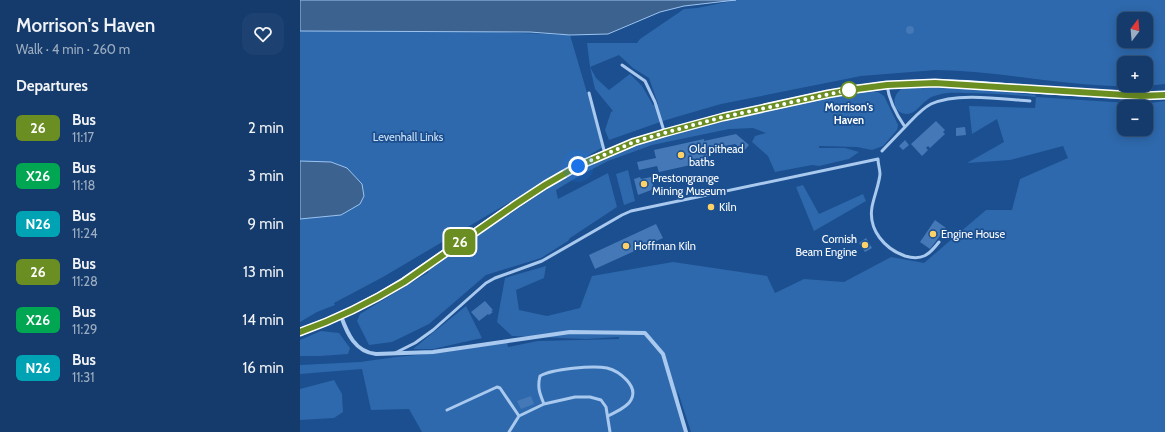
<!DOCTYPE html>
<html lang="en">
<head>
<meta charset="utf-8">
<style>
	:root { --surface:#143b6b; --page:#1d4271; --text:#f1f3f6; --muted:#9dadc1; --line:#33557e }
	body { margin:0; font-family:Cabin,sans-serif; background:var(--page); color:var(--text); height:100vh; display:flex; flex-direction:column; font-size:15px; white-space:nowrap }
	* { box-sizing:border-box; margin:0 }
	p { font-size:13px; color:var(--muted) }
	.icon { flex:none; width:22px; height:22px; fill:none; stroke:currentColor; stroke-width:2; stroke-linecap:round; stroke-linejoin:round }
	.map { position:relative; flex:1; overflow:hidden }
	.side { display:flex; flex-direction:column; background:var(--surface); width:300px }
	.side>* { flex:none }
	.badge { padding:0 8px; border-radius:6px; font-size:14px; line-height:26px }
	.needle { width:26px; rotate:16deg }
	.controls { position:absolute; left:817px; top:12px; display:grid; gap:8px }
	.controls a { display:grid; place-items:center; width:36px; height:36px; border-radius:8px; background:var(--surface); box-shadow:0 2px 10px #0003,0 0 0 1px var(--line); font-size:20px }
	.you { position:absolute; width:20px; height:20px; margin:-10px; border:3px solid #fff; border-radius:50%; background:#1a73e8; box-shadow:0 0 0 6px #1a73e833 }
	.map>.badge { position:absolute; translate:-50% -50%; box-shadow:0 0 0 2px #fff }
	h2 { padding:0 16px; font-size:15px; line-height:36px }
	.round { display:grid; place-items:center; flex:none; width:42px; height:42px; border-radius:12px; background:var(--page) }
	.overview { display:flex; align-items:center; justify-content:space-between; height:68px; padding:0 16px }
	h1 { font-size:19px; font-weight:600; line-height:30px }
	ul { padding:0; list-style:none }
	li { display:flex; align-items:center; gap:12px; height:48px; padding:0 16px }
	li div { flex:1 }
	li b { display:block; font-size:15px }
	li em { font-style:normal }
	li .badge { min-width:44px; font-weight:700; text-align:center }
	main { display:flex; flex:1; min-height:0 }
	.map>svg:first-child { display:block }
	.green { fill:#2e69ad; fill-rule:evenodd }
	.water { fill:#3c6290; stroke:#9cc4f0 }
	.building { fill:#4478b7 }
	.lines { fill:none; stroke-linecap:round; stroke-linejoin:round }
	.service { stroke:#a9c9ee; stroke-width:3 }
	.minor { stroke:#a9c9ee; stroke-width:4 }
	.secondary { stroke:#d6e6fa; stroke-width:8 }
	.line-casing { stroke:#fff; stroke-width:9 }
	.line { stroke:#6b8e23; stroke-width:6 }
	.walk { stroke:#fff; stroke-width:4; stroke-dasharray:0 7.2 }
	.stop-dot { fill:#fff; stroke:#6b8e23; stroke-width:2 }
	.poi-dot { fill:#ffd166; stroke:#1b4f8f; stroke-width:1.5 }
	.labels { text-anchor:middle; stroke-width:3.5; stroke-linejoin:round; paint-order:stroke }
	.stop-label { font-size:11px; font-weight:bold; fill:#fff; stroke:#1b4f8f }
	.park-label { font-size:11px; fill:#cfe3fa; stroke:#1b4f8f }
	.poi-label { font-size:11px; fill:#fff; stroke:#1b4f8f; text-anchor:start }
</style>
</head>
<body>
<main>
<section class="side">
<div class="overview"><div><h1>Morrison's Haven</h1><p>Walk · 4 min · 260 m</p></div><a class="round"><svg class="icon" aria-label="heart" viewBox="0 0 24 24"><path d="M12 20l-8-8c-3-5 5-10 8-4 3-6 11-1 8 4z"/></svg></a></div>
<h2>Departures</h2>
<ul>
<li><span class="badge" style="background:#6b8e23;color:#fff">26</span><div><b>Bus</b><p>11:17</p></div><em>2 min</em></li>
<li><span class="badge" style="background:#00a651;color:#fff">X26</span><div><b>Bus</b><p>11:18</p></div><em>3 min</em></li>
<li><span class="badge" style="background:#00a3b4;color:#fff">N26</span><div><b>Bus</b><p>11:24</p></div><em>9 min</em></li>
<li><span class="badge" style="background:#6b8e23;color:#fff">26</span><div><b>Bus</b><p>11:28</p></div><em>13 min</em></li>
<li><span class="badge" style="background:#00a651;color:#fff">X26</span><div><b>Bus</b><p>11:29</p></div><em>14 min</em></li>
<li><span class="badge" style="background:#00a3b4;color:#fff">N26</span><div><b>Bus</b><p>11:31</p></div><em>16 min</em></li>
</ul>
</section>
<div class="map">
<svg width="865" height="432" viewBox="0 0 865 432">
	<rect width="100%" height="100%" fill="#1b4f8f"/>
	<path class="green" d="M437,0H865V84C789,93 713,71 636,70L561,76L421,104L366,120L309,140L305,130L311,112L313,111L295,89L290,67L287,43H337L340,39L384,9L397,8ZM824,19H846V41H824ZM319,55L333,68L349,78L358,104L353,105L342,86L330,74L309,90L296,78L290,67ZM824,63H846V85H824Z
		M0,28L173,31L270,35L303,147L83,277L34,303L35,305L17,312L0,322Z
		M603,88H639L676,89L735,95L736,97L843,104L865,101V432H391L377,389L384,432H122L109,409L71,410L62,369L0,374V365L60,362L96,357L147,352L207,342L208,347L238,341L319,339V337L286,339L212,336L197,322L205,278L246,266L244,278L216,290L219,310L247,316L280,308L292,276L373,262L467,276L475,293L504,279L544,282L591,257L624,263L686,210H712L720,179L768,158L763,146L710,160L667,163L704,142L697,119L672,134L669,106L735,108L736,97C712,95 689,93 665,93C656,93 647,92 638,95C634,96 630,97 627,100C621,104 615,114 607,114C592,114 590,95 603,88ZM824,107H846V129H824Z
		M569,91L578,92L584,96L598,125L597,130L583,146L572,150L557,147L519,146V148H545L559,152L549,159L519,166L512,165L475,172L468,156L452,142L455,136L466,133L453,128L429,129L352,145L308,161L279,176L256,190L258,199L308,173L317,207L270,238L268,241L241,258L186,275L129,324L92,342L69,345L57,321L60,314L129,272L127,270L254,184L308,157L335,146L404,126L518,100Z
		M328,170L335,201L324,205L316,174Z
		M503,185L519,214L563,194L566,201L514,231L496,187Z
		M166,306L182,338L133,349H113Z
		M21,331L39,333L50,348L48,354L20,356H0V340Z
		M34,380L42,394L43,412L34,418L0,420V389Z"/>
	<path class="water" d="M0,0H436L384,6L360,12L308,34L270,35L230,32L0,31Z
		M0,161L31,162L47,168L62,184L64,196L60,204L41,215L0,219Z"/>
	<path class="building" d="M606 30a4 4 0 1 1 8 0a4 4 0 1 1-8 0Z
		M636,121L645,130L643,132L645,134L630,148L628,146L626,148L628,150L622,156L611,144Z
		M665,127L666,135L656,136V128Z
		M436,134L449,145L444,151L435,144L406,150L409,161L359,172L357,166L339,170L337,162L356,158L354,150L404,139V141Z
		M605,140L609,145L603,150L599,146Z
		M340,177L341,179L351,177L354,189L338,195L334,179Z
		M635,220L646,228L630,249L620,242Z
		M356,224L363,238L295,269L289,255Z
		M566,238L572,248L565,252L559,243Z
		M185,301L193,310L191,311L193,312L189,315L188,314L179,321L171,312Z
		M231,396L234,404L221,409L217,401Z"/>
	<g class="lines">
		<path class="service" d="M322,65L345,81L355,102L364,131
			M289,93L305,154
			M605,127C613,119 621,109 631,104C657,92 702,99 730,101
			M582,151L605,127C596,114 589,101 587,85
			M95,353L115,343L133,330L186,283L195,278L242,261L322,215L331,211L578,159C578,164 580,170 580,174C579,185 574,196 572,207C568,230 585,249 605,256C622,261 629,255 639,242
			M244,404C240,394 237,388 240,376C252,369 293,365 307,368C319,371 339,386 331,400C327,408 315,412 308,416
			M147,410L197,387L200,388L219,416
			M209,432L219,416L244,404L275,397H290L301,400L306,407L310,432"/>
		<path class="minor" d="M41,316C47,333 55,352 76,354L133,352L270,332L345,333L363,354L386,432"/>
		<path class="secondary" d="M0,332C37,319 71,302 104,281L216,204L245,185L278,166L334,142L364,133L423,117L528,94L557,89L587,85L635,83L667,84L741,90L841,96L865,95"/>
	</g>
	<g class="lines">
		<g class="line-casing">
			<path id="line" d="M0,332C37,319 71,302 104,282L216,204L245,185L278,166L334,142L364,133L423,117L528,94L557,89L587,85L635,83L841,96L865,95"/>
		</g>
		<use href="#line" class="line"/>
		<path class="walk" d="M278,166L334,142L364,133L423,117L549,90"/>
	</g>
	<circle class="stop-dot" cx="549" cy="90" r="8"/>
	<g class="poi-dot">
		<circle cx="381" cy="155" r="4"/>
		<circle cx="344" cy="184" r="4"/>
		<circle cx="411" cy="207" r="4"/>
		<circle cx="633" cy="234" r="4"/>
		<circle cx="565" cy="245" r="4"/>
		<circle cx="326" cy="246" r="4"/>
	</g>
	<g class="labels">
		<g class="stop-label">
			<text x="549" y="111">Morrison's<tspan x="549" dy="13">Haven</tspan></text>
		</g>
		<g class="park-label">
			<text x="108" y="141">Levenhall Links</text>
		</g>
		<g class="poi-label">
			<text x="389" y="153">Old pithead<tspan x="389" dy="13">baths</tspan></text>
			<text x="352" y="182">Prestongrange<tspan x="352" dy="13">Mining Museum</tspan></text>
			<text x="419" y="211">Kiln</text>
			<text x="641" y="238">Engine House</text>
			<text x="557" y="243" text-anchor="end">Cornish<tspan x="557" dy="13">Beam Engine</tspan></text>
			<text x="334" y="250">Hoffman Kiln</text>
		</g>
	</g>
</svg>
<div class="controls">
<a><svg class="needle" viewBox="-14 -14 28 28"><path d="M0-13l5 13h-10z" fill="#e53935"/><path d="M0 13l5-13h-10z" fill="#9dadc1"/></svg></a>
<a>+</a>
<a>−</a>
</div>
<div class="you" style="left:278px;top:166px"></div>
<b class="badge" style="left:160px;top:242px;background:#6b8e23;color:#fff">26</b>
</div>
</main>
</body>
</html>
